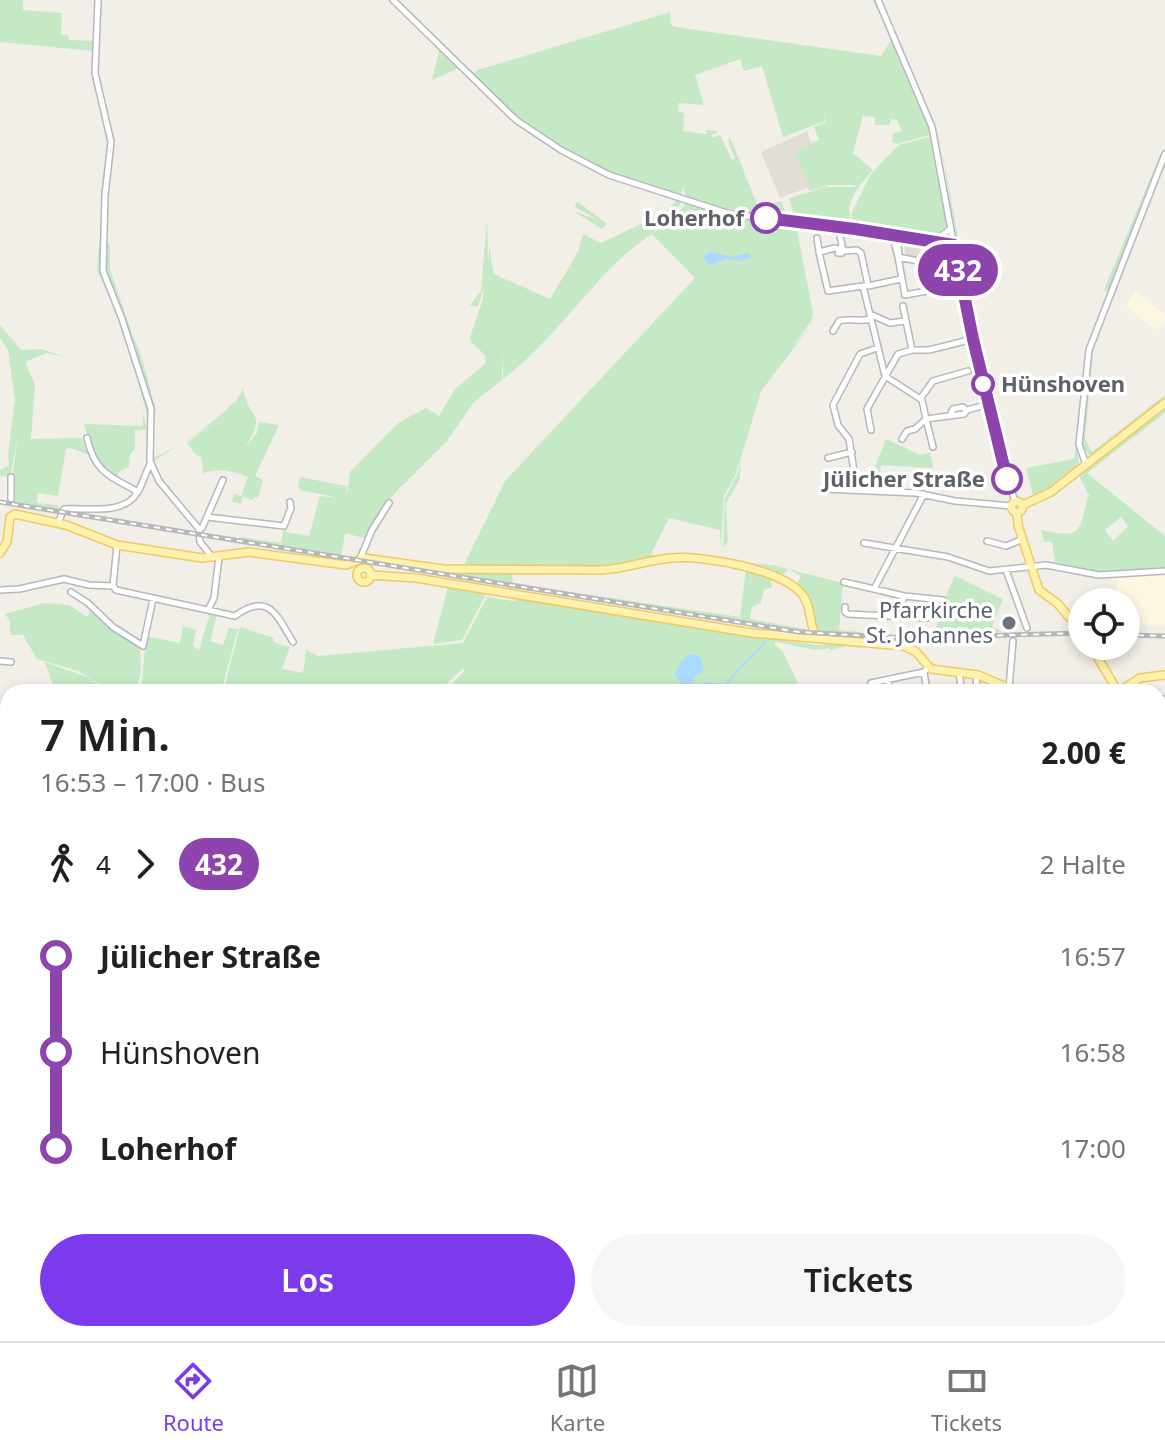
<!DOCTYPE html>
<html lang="de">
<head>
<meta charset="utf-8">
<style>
	:root { --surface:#fff; --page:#f6f6f6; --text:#202124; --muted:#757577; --line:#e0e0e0; --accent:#7c3aed }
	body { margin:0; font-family:"Noto Sans",sans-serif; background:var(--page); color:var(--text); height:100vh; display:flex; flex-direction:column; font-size:30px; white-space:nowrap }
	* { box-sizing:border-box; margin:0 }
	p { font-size:26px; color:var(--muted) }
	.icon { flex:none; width:44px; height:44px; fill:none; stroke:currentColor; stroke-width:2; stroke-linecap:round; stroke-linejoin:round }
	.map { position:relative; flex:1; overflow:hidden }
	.details { position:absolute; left:0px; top:684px; width:1166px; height:658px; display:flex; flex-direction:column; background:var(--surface); border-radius:24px 24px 0 0; box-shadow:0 4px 12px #0003 }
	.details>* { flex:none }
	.badge { padding:0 16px; border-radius:26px; font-size:28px; line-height:52px }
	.controls { position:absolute; left:1068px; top:588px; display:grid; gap:16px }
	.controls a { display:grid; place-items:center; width:72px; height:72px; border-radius:50%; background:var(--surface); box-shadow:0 4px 12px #0003; font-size:40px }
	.map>.badge { position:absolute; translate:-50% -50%; box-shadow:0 0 0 4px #fff }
	.legs { display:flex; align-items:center; gap:12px; height:88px; padding:0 40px; font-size:26px }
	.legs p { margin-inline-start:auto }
	.summary { display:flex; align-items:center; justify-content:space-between; height:136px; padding:0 40px }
	h1 { font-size:44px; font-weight:600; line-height:60px }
	.primary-button { display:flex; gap:16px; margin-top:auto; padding:16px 40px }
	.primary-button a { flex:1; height:92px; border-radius:48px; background:var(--accent); color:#fff; font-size:32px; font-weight:600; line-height:92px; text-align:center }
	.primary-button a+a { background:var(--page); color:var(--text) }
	ul { padding:0 40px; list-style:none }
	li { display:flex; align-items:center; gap:28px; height:96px; font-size:30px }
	li i { display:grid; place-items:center; width:12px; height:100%; margin:0 10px; background:currentColor }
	li i::after { content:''; width:20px; height:20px; margin:-10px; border:6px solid; border-radius:50%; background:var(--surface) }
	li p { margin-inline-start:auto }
	li:first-child i { background:linear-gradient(#0000 50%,currentColor 0) }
	li:last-child i { background:linear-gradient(currentColor 50%,#0000 0) }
	.dock { display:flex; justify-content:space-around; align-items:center; height:112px; border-top:2px solid var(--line); background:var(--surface); font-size:22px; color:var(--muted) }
	.dock a { display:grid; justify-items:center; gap:4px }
	.dock .selected { color:var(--accent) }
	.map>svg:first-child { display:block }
	.commercial { fill:#fef7e0 }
	.education { fill:#e1ded6 }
	.green { fill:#c5e8c5; fill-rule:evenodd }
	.water { fill:#aadaff }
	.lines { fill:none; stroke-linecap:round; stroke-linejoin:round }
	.stream { stroke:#aadaff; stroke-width:2 }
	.minor-casing { stroke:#b5b8bc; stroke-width:8 }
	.major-casing { stroke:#f2c960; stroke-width:10 }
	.minor { stroke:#fff; stroke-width:5 }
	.major { stroke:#fff2af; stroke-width:7 }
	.rail-casing { stroke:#b6b7b8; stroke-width:5 }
	.rail { stroke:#fff; stroke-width:2; stroke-dasharray:6; stroke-linecap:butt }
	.line-1-casing { stroke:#fff; stroke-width:18 }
	.line-1 { stroke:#8e44ad; stroke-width:12 }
	.stop-1-dot { fill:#fff; stroke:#8e44ad; stroke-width:4 }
	.worship-dot { fill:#6b7280; stroke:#fff; stroke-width:3 }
	.labels { text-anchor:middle; stroke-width:7; stroke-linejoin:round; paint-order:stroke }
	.stop-label { font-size:22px; font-weight:bold; fill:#5f6368; stroke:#fff; text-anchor:end }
	.worship-label { font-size:22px; fill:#5b616d; stroke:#fff; text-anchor:end }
</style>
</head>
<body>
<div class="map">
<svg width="1165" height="1341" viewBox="0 0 1165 1341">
	<rect width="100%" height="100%" fill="#f1efe8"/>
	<path class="commercial" d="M1136,291L1165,315V321L1156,330L1126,306Z
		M1165,573V626L1126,625V602H1117V576Z
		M1165,701V748L1164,749L1158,737V704Z"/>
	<path class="education" d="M807,131L827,187L810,191L807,188L780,198L761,152Z
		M903,240L933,247L948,253V256L927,261L906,256Z
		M1158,1117H1165V1177H1158Z
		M1048,1334H1109L1111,1341H1039L1042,1336L1046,1338Z"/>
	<path class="green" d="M0,0H23V10L62,13L61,34L68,35L69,40L94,41L93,51L0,42Z
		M873,0H876L933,134L897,144L892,142L893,134L902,131L897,120L891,119L889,125H875V117L863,116L853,153L873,170C859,186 841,205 854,227L795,218L789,198L827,187H853L857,185H826L811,190L794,152L798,155V149L809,146L826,183L811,147L812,142L819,140L814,127L826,122L822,104L825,121L783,137L762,66L744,71L740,59L695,75L704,105L678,103L679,112L684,113L683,131L707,134L705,130L717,131L718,133L712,134L711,138L720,135L732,160L735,158L728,141L730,137L757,204L758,213L755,215L730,212L686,198L683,186L681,196C658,189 634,183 611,174C559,153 508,116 473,74L478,70L670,12L671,25L675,27L881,56L891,40Z
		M440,47L459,68L432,80Z
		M939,134L959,242L957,243L936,135L956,235Z
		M933,136L948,226L946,231L933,239L856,228L851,215L870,175L892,152L899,145Z
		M1162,150L1109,289L1106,292L1104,290Z
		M107,177C107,196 98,230 110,246V269L133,337C140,347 152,394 156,411L153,416V458C182,446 215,422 237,399L233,408L243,389C249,421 268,411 245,447L257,433L259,422L279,425L255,476L263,480L258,498L254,497L253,500L243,497L241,504L232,502L234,494L241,496L248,477C232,471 220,468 203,473L201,457L194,453L187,442L219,420L155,460L151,459V408L123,316L103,267Z
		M103,196L101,260L149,410V431L147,415L135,370L112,302L97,270Z
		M677,200L681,203C666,228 637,242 617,262C578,300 546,347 503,379L502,344V380L474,402L447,441L397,491L385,505L367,539L345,533L341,557L238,539L241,537L281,543L284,528H286V532L309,536L320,496L339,498L301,490L298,487L300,477L346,486L347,493L350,472L398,423L426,408L439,416L455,389L486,363L485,355L471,342L470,337L483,299L484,287L478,307L470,305L481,291L487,219L488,254L485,260L488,256L489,261V247L494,274L550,299L578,252L583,234L601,243L664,213Z
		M577,201L607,224L602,229L573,211L596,219L575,207Z
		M781,201L788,218L762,214V206Z
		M687,203L730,217L796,225L813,313L812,320L789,352L814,322L761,391L736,474L724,496L721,548L720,530L669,518L651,554L659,557L600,569H462L505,481L695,278L652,234L670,221Z
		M959,247L965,252L963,267L992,404L990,405L957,250Z
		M1111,297L1093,352L1085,438L1092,452L1165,395V399L1090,456L1083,446L1093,343Z
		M0,325L21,350L41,349L65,357L47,353L27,361L26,364L35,385L31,439L82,438L86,451L92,456L71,448L66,449L58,496L38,493L37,503L57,505L61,510L11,502L12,478L19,433L10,477L0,476V470L9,466L8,454L15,400L8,350L0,338Z
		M136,380L147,430H135V449L130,455L129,467L120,471L116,479C96,467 89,446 84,424L143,426V411Z
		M1082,398L1077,449L1079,465L1053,485L1033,496L1026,468L1074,459Z
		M1165,407V413L1087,473L1165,536V567L1095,572L1055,562L1052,542H1044L1041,530C1081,539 1079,534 1088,496L1093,498L1089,495L1079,476ZM1121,517L1128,526L1113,541L1105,530Z
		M886,439L920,455L930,453L933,468L881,465L878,490L866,489Z
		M741,459L740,478L726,504L728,541L723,548L725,498L738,473Z
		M361,560L512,572L513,583L516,584L740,617L746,569L770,576L772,588L764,589L761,603L752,607L750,619L811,630V632Z
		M723,560L782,566H776L843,583L839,630L861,632V636L816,632L809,604L796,587L801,576L789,569L784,573L782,580L748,563Z
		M955,576L1003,599L992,626L1002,632L934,634L942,609L954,615L958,608L944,600Z
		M448,587L486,594L462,640L433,644Z
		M487,597L513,601L522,599L816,645L861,644V648L846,646L831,650L828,648C816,653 791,644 776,642L774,645L782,650L802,692H444L465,670L464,668L437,692H223L240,627L274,638L273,642L290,647L282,669L303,673L306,650L318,656L463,643Z
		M44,603L69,605L87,617L92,609L140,646L141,672L136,692H113L78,671L37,659L23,635H10V621L5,614Z
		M210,613L217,615L210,641L223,645L229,628L238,629L221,692H138L142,683L146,636L180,643L183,626L196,630L193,646L199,650Z
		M45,662L87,677L110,692H55Z
		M8,703V739L0,737V706Z
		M0,823L8,824V899L0,900Z
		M0,1080L8,1082V1210L2,1209L0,1213Z
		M58,1334H193L192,1341H57Z"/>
	<path class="water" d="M711,252L732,257L748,253L752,257L743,261L728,259L709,265L702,256Z
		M690,654L700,657L704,670L695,677L692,685L685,689L675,675L681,661Z"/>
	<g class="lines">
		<path class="stream" d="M598,689L609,687L620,692
			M691,692L705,683L725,686C736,670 752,659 765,642"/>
		<g class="minor-casing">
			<path id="minor" d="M98,0L95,73L111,142L105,195L103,271L122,319L151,409L150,461L159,481L199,529
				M393,0L516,120L561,150L609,175L730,214L855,229L954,245
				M878,0L932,127L961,284L1001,455L1015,502
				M838,227L842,245L838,253H842L843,249
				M892,234L898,257
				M897,235L899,256
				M817,238L819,251
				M934,242L950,229
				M838,249L835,248L819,252L828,291L863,286
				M844,251L857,250L861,253L868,285L863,286L885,376L922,400L926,419L964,414L967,410L989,404
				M898,257L933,264L938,289L905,295Z
				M868,286L901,279
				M903,306L912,350
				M870,314L890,323L905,321
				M833,331L839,321C849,318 858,322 871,319
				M920,399L933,381L968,371
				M951,413L953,409L963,407L966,410
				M871,430L867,409L898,354L912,350H929L973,339
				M87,438C95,473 110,476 138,492
				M902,439L907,431L915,429L926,419L933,447
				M828,458L852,452
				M1086,465L1079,444L1089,350L1165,154
				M823,489L916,493L955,501L1012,506
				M857,490L849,439L838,425L833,405L860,354L877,348
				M11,499V477
				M207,517L284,526L291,508L290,502
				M58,523L64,509C87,507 123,516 137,493C143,484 145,473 151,463
				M199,529L202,528L223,480
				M199,529L200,542L213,558
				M987,541L1006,546L1023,539
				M864,543L948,557L989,571L1046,565L1099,575L1165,571
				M360,559L372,530L389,503
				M1006,570L1027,628
				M844,582L904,596L943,600
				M113,586L117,545
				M874,589L924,494
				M0,590L19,589L64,579L89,585L113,586L116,590L235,616C269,591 277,616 293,642
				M71,592L88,603L113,627L143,646L153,599
				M845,607V612L848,614L927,618
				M208,610L214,598L219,557
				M899,615L904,596
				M0,661L11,662
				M924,672L927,692
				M959,673L962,692
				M976,674L977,692
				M888,680L889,692
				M871,683L924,672L929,667
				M1009,688L1013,641
				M1158,701L1163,699L1165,703
				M1158,745L1165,758
				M1165,784L1161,789L1164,793L1160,822L1165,873
				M0,830L8,840
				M1158,1004L1165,1030
				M1158,1036L1165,1035
				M1158,1068L1164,1071L1163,1082
				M0,1211L8,1189
				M1158,1275L1165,1276
				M1161,1324L1162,1306
				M625,1334L626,1341
				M679,1334L686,1341
				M778,1334L789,1341
				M903,1334L905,1341
				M922,1334L927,1336
				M958,1334L972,1341
				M1005,1334L1019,1341
				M1111,1334L1113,1341
				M632,1341L640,1334
				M753,1341L756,1334
				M814,1341L817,1334
				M839,1341L843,1334
				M876,1341V1334
				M984,1341L987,1334
				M1119,1341L1126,1334"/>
		</g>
		<g class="major-casing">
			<path id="major" d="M1011.5 507a5.5 5.5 0 1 1 11 0a5.5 5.5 0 1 1-11 0Z
				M1023,505L1051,492L1165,403
				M1017,513L1018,525L1039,590L1057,603L1082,632
				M0,553L7,542L10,517L15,514L66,525L117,545L202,558L249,552L346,565L364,558L443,569L598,570C623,570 646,560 671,558C702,555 786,569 804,597C812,610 809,626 817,638
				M357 575a7 7 0 1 1 14 0a7 7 0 1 1-14 0Z
				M370,575L416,578L752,633L904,646L916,652L931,669L978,675L1009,688L1035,692
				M1091,646L1118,692
				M1118,692L1140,678L1165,675
				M0,822L8,821
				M1158,1180H1165"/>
		</g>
		<use href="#minor" class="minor"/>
		<use href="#major" class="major"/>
		<g class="rail-casing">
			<path id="rail" d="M0,502L799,632L905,638L1082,633
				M1126,635L1165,636"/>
		</g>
		<use href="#rail" class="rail"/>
	</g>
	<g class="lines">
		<g class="line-1-casing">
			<path id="line-1" d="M766,218L855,229L954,245L973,339L1007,479"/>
		</g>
		<use href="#line-1" class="line-1"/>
	</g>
	<g class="stop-1-dot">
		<circle cx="766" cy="218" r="14"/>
		<circle cx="983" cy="384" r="10"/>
		<circle cx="1007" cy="479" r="14"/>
	</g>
	<circle class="worship-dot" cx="1009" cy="623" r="8"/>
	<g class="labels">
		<g class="stop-label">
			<text x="744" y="226">Loherhof</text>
			<text x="1001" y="392" text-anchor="start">Hünshoven</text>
			<text x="985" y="487">Jülicher Straße</text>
		</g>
		<g class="worship-label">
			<text x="993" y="618">Pfarrkirche<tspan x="993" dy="25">St. Johannes</tspan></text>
		</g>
	</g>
</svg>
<div class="controls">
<a><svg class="icon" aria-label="locate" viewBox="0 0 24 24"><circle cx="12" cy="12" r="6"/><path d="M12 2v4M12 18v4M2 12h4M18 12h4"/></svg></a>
</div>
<b class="badge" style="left:958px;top:270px;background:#8e44ad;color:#fff">432</b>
<section class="details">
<div class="summary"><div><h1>7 Min.</h1><p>16:53 – 17:00 · Bus</p></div><b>2.00 €</b></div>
<div class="legs"><svg class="icon" aria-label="walk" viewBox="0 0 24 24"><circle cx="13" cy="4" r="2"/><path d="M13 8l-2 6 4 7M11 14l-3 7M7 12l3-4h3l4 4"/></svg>4<svg class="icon" aria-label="forward" viewBox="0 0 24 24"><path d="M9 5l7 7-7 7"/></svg><b class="badge" style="background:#8e44ad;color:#fff">432</b><p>2 Halte</p></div>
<ul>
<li><i style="color:#8e44ad"></i><b>Jülicher Straße</b><p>16:57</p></li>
<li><i style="color:#8e44ad"></i><span>Hünshoven</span><p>16:58</p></li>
<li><i style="color:#8e44ad"></i><b>Loherhof</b><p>17:00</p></li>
</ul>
<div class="primary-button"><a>Los</a><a>Tickets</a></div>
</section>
</div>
<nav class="dock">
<a class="selected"><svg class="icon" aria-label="directions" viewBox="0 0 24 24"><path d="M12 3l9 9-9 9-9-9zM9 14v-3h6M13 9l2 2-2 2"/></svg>Route</a>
<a><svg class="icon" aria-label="map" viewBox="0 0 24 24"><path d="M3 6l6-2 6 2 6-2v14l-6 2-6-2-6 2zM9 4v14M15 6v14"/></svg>Karte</a>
<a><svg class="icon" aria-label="tickets" viewBox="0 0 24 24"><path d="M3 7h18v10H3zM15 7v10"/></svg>Tickets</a>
</nav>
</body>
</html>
